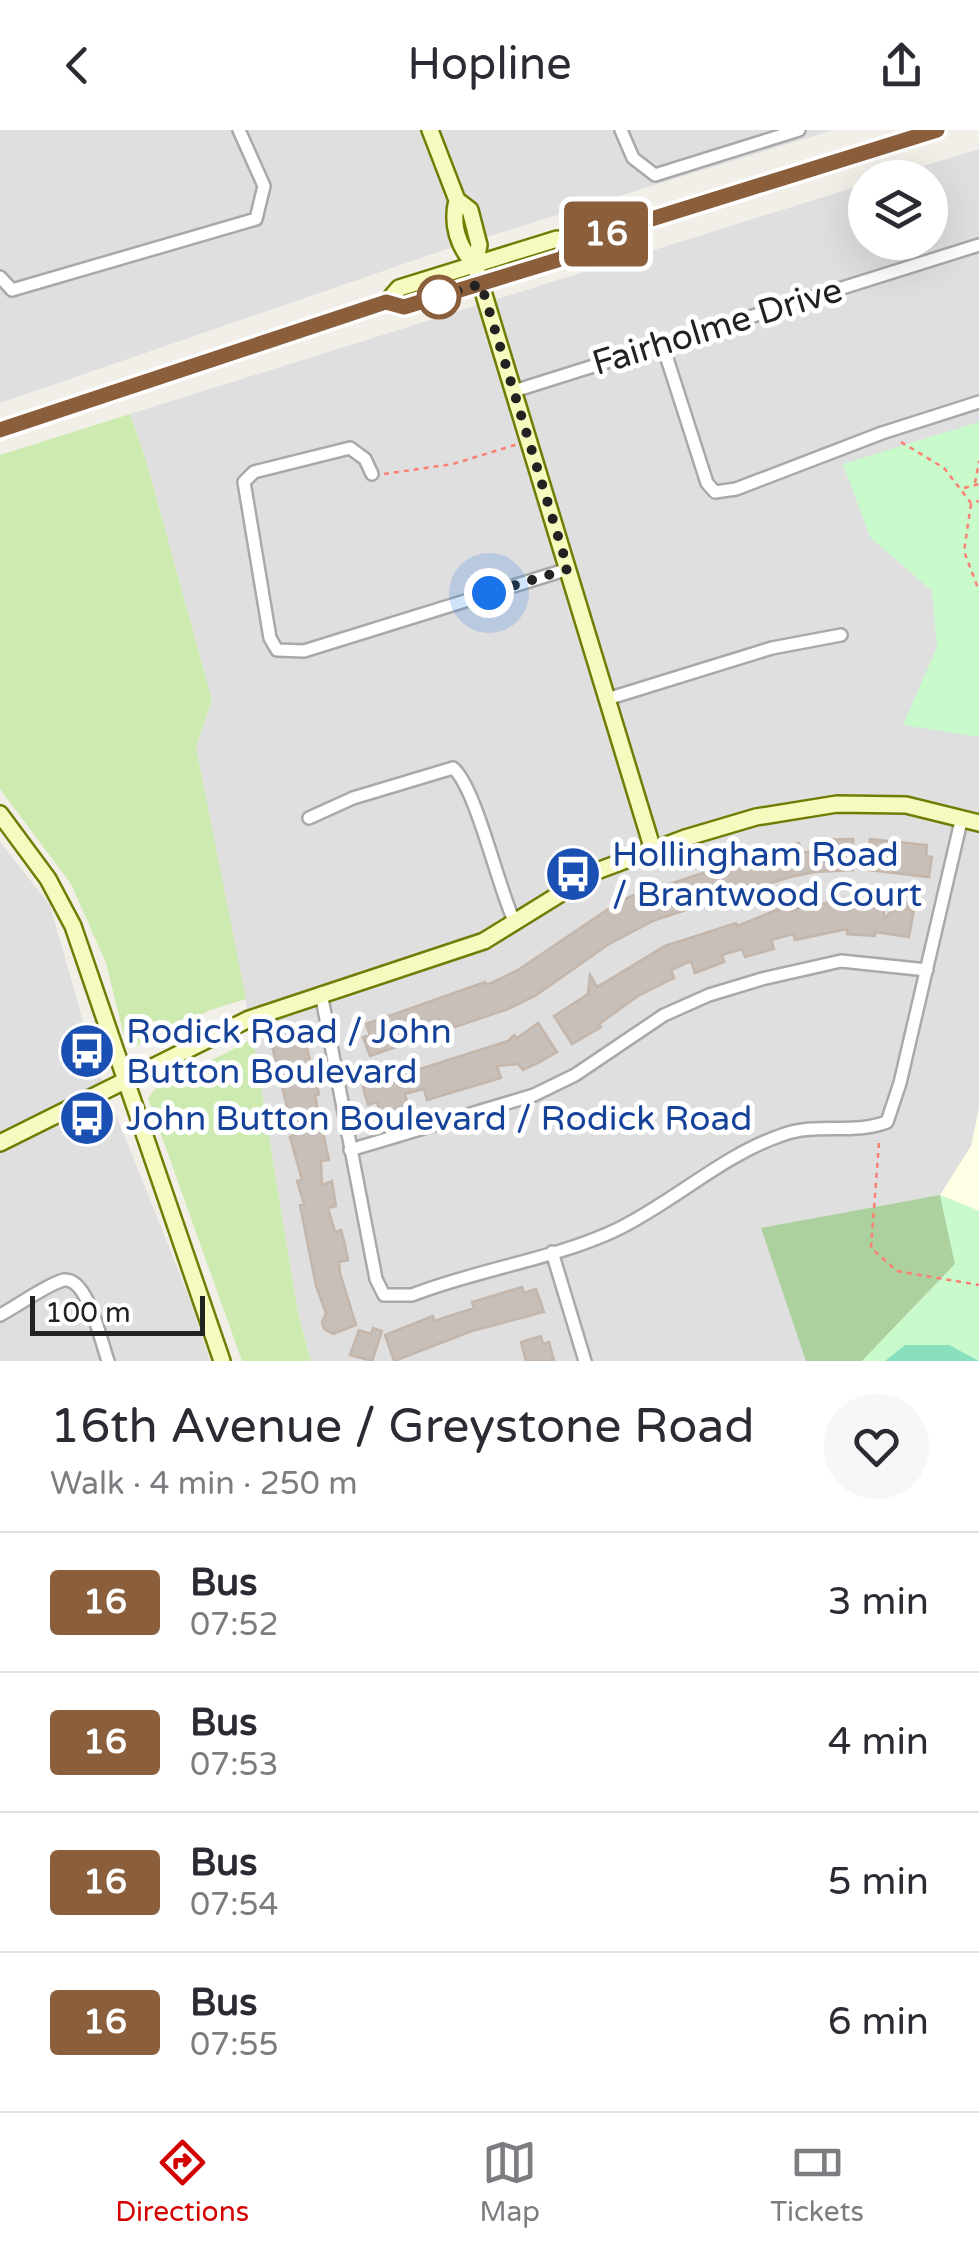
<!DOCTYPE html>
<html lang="en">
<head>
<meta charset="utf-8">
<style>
	:root { --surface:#fff; --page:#f7f7f7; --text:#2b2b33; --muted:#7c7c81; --line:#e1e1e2; --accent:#d40000 }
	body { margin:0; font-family:"Varela Round",sans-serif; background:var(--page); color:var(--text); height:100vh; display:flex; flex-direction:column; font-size:38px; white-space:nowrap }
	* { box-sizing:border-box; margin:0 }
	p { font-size:32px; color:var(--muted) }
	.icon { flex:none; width:55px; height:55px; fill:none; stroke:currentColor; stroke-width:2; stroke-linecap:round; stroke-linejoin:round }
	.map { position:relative; height:1231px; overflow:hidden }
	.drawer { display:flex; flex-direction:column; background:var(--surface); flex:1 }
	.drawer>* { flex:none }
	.badge { padding:0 20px; border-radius:8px; font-size:35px; line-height:65px }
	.buttons { position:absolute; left:848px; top:30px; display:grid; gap:20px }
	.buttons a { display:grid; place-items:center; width:100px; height:100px; border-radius:50%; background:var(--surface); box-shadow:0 10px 40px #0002; font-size:50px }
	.scale { position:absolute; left:30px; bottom:25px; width:175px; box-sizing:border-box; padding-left:10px; border:5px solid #222; border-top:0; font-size:28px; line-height:35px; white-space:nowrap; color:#222; -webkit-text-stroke:8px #fff; paint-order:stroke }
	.you { position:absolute; width:50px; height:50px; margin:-25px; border:8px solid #fff; border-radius:50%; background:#1a73e8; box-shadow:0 0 0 15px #1a73e833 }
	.map>.badge { position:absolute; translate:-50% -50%; box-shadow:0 0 0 5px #fff }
	.round { display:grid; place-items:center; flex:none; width:105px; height:105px; border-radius:52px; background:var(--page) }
	.overview { display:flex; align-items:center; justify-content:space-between; height:170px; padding:0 50px }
	h1 { font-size:48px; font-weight:600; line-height:75px }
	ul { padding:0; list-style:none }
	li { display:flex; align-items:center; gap:30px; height:140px; padding:0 50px; border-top:2px solid var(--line) }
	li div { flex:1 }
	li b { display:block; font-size:38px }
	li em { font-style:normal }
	li .badge { min-width:110px; font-weight:700; text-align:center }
	header { display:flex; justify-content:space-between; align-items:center; height:130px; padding:0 50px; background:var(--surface); font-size:45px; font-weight:600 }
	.dock { display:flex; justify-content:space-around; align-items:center; height:140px; border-top:2px solid var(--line); background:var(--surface); font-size:28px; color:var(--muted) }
	.dock a { display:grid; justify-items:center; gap:5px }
	.dock .on { color:var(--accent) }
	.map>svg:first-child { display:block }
	.residential { fill:#e0dfdf }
	.education { fill:#ffffe5 }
	.grass { fill:#cdebb0 }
	.forest { fill:#add19e }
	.park { fill:#c8facc }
	.pitch { fill:#88e0be }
	.building { fill:#c7bfb8; stroke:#c4b6ab; stroke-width:2.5 }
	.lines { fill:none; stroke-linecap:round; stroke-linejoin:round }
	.street-casing { stroke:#a9a9a9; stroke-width:16 }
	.secondary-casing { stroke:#707d05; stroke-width:20 }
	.path { stroke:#fa8072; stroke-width:2.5; stroke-dasharray:5 5; stroke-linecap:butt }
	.street { stroke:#fff; stroke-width:11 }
	.secondary { stroke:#f7fabf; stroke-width:15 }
	.line-casing { stroke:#fff; stroke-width:22 }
	.line { stroke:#8b5e3c; stroke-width:15 }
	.walk { stroke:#222; stroke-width:10; stroke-dasharray:0 18 }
	.stop-dot { fill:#fff; stroke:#8b5e3c; stroke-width:5 }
	.labels { text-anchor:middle; stroke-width:10; stroke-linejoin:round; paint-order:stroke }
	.street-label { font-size:35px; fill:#222; stroke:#fff }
	.transit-label { font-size:35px; fill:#164399; stroke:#fff; text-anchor:start }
</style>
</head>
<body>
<header><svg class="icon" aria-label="back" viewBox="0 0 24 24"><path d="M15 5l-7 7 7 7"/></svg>Hopline<svg class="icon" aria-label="share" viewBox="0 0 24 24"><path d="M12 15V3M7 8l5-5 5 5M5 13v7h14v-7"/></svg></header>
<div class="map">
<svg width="979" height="1231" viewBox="0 0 979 1231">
	<rect width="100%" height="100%" fill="#f2efe9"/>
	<path class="residential" d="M0,0H833L444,120L0,273Z
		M979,19V1231H311L298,1183L253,909L196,617L212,570L146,330L130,284L865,54V112H930V48L887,47Z
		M0,712L50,775L93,927L189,1167L210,1231H0Z"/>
	<path class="education" d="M979,978V1081L940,1065L971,1016Z"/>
	<path class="grass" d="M130,284L146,330L212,570L196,617L246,869L210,880L136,916L124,906L106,833L71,754L0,659V325Z
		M253,909L298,1183L311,1231H242L148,968L155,959Z"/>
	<path class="forest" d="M940,1065L955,1134L862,1231H806L761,1098Z"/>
	<path class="park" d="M979,292V607L903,595L937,517L932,461L870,407L843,334Z
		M940,1065L979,1081V1231H862L955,1134Z"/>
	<path class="pitch" d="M905,1215H949L979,1231H885Z"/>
	<path class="building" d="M853,709V740L815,742L790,747L655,790L609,814L535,866L508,879L370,926L363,907L370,905L366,894L485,852L487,855L518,840L620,771L634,765L639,775L654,768L651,760L785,716L799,713L802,723L819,720L818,710Z
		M870,709L927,715L926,726L932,727L929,747L868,740Z
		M843,769L878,770L884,773V789L900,772L908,773L909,779H914L909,807L875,802V806L847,804V799L795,810L793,804L771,810L774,819L745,827L742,819L722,825L724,832L695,843L691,831L671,840L674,848L638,866L599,894L601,897L572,914L554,886L588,864L590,845L597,857L665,816L736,793L737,796L789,775L790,781L820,771L822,774Z
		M538,893L557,922L540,932L523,940L518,934L497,936L501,948L427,970L424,959L405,964L408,975L380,984L377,972L368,975L363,957L508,911L514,905L517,908Z
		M292,901L295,910L304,907L319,964L315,966L329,1030L321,1031L322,1055L332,1051L336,1076L328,1078L335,1102L341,1100L345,1115L348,1130L339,1132L340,1143L356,1195L333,1204L324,1199L322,1192L326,1183L316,1156L300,1075L304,1074L297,1051L302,1050L290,1007L294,1005L270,908Z
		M522,1157L524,1163L536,1159L544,1182L472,1201L394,1231L385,1205L433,1186L434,1191L474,1178L472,1172Z
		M373,1198L382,1201L372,1231L350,1225L359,1200L371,1204Z
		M541,1206L543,1214L549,1212L554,1231H526L521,1212Z"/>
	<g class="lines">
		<g class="street-casing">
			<path id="street" d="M621,0L633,28L655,45L799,0
				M0,147L12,160L256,89L264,56L239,0
				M662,213L707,353L715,362L736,359L882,303L979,272
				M514,261L979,115
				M372,344L365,329L350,318L254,342L244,352L270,508L277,520L304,521L568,439
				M607,569L772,518L841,505
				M309,688L353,668L453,638C476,657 498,758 515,793
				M321,863L376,1149L384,1165H412C478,1139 552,1130 616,1100C674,1072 721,1026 782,1005C817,992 853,1005 887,992L900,953L962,687
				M350,1020L534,965L575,945L664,885L709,865L762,849L841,831L927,840
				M552,1122L585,1231
				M0,1185C16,1177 49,1153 64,1150C88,1147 101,1212 108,1231"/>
		</g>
		<g class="secondary-casing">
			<path id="secondary" d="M430,0L457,70L470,80L479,115L475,135L653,720
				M457,70C451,94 458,117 475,135
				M387,172L404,177L564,128L569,115
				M0,300L387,172L399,158L557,109L569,115L937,0
				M0,684L48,749L73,796L222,1231
				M0,1013L249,889L484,811L597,741L685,708L756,687L837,674L906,675L979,693"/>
		</g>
		<path class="path" d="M901,312L944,338L971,373L979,371
			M384,344L453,334L518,314
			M975,353L979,331
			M964,358L979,354
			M971,374L964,421L979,461
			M879,1013L871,1118L897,1141L979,1155"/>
		<use href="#street" class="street"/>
		<use href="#secondary" class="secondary"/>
	</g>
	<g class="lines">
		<g class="line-casing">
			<path id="line" d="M0,300L386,172L404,177L564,128L568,115L937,0"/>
		</g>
		<use href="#line" class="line"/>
		<path class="walk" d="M439,167L431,169L481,154L568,439L489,463"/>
	</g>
	<defs>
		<g id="bus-disc" transform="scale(2.875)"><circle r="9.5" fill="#1a4fb4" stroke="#fff"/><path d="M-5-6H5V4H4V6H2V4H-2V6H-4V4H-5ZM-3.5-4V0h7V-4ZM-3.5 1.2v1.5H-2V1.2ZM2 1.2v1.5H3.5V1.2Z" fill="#fff"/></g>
	</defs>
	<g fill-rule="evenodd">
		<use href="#bus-disc" x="573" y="744"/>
		<use href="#bus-disc" x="87" y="921"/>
		<use href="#bus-disc" x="87" y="988"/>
	</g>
	<circle class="stop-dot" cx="439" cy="167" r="20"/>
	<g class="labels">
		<g class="street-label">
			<text transform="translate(717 196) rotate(-17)" y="12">Fairholme Drive</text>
		</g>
		<g class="transit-label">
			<text x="612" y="736">Hollingham Road<tspan x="612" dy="40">/ Brantwood Court</tspan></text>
			<text x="126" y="913">Rodick Road / John<tspan x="126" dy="40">Button Boulevard</tspan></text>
			<text x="126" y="1000">John Button Boulevard / Rodick Road</text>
		</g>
	</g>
</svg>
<div class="buttons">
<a><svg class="icon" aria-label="layers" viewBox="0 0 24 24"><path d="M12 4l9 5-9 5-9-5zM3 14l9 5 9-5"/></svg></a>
</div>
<div class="scale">100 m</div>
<div class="you" style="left:489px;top:463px"></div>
<b class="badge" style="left:606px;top:104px;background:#8b5e3c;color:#fff">16</b>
</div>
<section class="drawer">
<div class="overview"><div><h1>16th Avenue / Greystone Road</h1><p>Walk · 4 min · 250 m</p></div><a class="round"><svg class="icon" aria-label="heart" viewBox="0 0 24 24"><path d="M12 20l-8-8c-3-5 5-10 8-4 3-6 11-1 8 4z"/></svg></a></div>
<ul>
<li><span class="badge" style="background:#8b5e3c;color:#fff">16</span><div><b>Bus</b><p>07:52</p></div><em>3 min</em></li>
<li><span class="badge" style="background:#8b5e3c;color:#fff">16</span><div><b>Bus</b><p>07:53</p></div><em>4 min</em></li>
<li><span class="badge" style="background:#8b5e3c;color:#fff">16</span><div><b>Bus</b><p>07:54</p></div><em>5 min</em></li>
<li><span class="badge" style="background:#8b5e3c;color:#fff">16</span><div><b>Bus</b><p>07:55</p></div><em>6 min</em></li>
</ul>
</section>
<nav class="dock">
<a class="on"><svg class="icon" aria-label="directions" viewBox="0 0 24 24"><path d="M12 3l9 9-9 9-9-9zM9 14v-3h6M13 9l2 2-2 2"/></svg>Directions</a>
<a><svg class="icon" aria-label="map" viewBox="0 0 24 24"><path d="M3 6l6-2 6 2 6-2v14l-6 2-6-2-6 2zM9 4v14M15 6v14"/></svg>Map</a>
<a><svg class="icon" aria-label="tickets" viewBox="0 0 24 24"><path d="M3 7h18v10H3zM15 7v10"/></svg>Tickets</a>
</nav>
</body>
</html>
